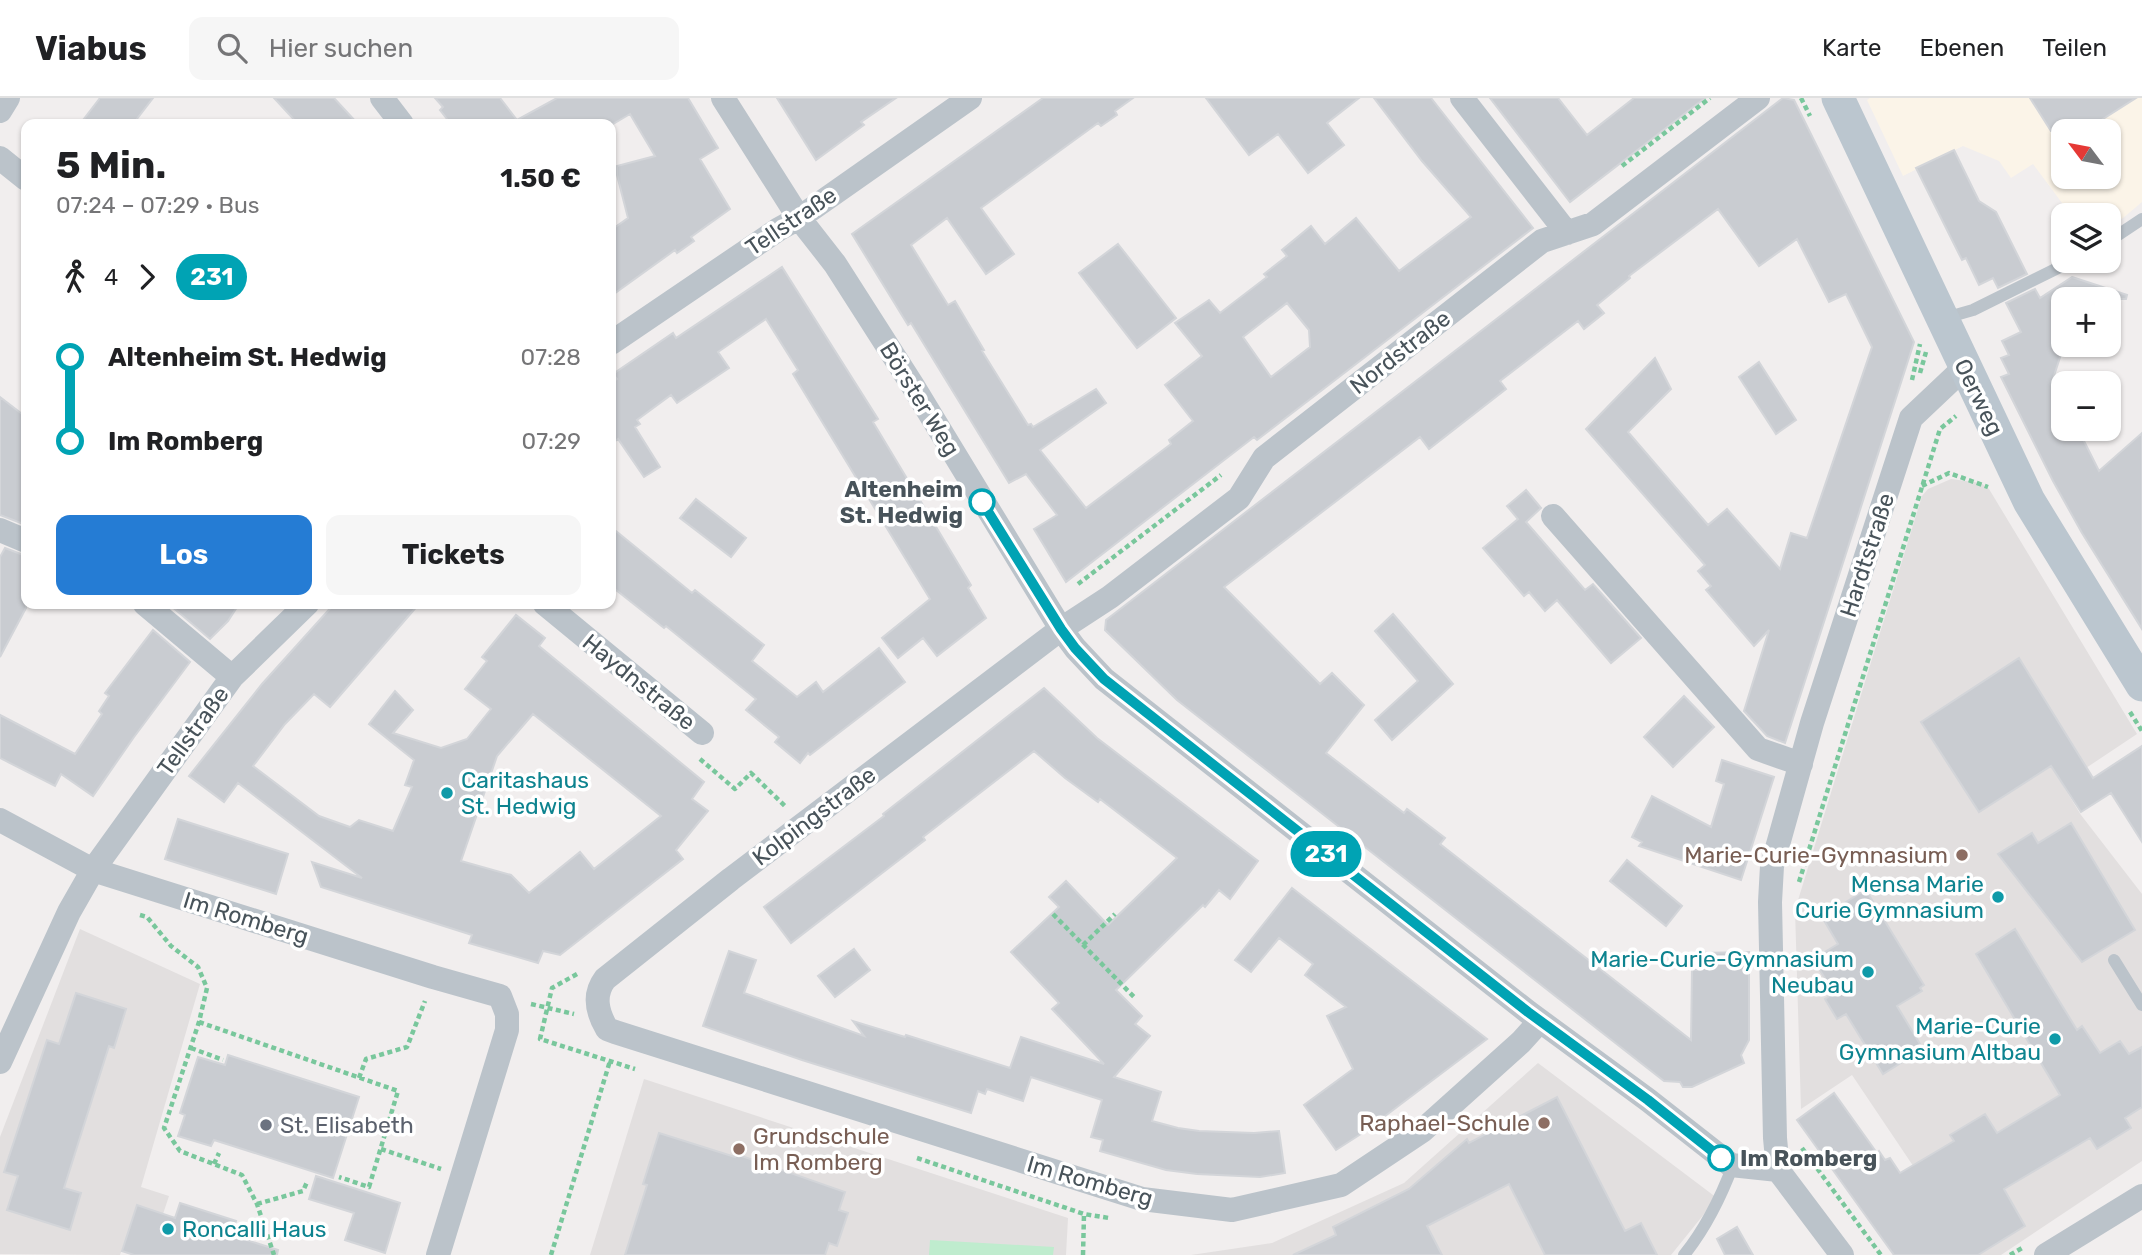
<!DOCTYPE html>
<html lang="de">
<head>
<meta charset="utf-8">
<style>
	:root { --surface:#fff; --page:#f6f6f6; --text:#202124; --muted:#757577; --line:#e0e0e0; --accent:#257cd4 }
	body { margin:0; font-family:Rubik,sans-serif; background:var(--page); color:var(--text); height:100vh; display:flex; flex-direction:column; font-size:26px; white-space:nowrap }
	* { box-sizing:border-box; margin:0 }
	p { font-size:23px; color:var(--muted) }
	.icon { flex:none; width:38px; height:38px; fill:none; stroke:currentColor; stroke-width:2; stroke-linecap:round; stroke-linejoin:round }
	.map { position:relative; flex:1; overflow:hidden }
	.sheet { position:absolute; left:21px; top:21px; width:595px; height:490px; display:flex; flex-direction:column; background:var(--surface); border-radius:14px; box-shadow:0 2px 5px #0004 }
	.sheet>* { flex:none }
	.badge { padding:0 14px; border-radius:23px; font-size:24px; line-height:46px }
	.needle { width:46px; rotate:302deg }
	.fabs { position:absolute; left:2051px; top:21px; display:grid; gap:14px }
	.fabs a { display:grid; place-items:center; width:70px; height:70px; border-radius:14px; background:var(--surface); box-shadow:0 2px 5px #0004; font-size:35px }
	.map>.badge { position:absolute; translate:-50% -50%; box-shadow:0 0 0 4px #fff }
	.legs { display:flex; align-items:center; gap:10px; height:77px; padding:0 35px; font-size:23px }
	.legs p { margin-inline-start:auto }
	.headline { display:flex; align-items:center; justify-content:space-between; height:119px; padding:0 35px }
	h1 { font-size:38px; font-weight:700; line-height:52px }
	.button { display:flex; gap:14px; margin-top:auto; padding:14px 35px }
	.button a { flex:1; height:80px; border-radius:14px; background:var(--accent); color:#fff; font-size:28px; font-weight:700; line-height:80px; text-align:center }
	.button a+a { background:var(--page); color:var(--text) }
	ul { padding:0 35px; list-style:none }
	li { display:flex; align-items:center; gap:24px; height:84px; font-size:26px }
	li i { display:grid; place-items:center; width:10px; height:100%; margin:0 9px; background:currentColor }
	li i::after { content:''; width:18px; height:18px; margin:-9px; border:5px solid; border-radius:50%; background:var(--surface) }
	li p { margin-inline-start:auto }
	li:first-child i { background:linear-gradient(#0000 50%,currentColor 0) }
	li:last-child i { background:linear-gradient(currentColor 50%,#0000 0) }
	header { display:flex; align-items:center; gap:42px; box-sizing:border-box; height:98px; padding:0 35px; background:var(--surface); border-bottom:2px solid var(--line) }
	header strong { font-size:33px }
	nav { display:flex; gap:38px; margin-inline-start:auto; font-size:24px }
	.search { width:490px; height:63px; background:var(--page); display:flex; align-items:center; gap:18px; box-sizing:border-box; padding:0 24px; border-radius:14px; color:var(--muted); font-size:26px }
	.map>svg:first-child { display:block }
	.commercial { fill:#fbf4e8; fill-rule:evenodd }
	.education { fill:#e2dfdf }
	.green { fill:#bfecce }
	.building { fill:#c9ccd1; stroke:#d3d5d9; stroke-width:2; fill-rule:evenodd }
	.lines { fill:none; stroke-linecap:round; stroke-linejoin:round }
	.path { stroke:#79c79c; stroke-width:4.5; stroke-dasharray:5 3.5; stroke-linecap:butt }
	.lane { stroke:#bbc3ca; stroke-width:12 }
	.street { stroke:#bbc3ca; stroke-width:24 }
	.secondary { stroke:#bbc6cf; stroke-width:33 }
	.line-1-casing { stroke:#fff; stroke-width:16 }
	.line-1 { stroke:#00a3b4; stroke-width:10 }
	.stop-1-dot { fill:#fff; stroke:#00a3b4; stroke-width:3.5 }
	.culture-dot { fill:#0f9aa8; stroke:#fff; stroke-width:2.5 }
	.education-dot { fill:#8d6e63; stroke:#fff; stroke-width:2.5 }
	.worship-dot { fill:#6b7280; stroke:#fff; stroke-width:2.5 }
	.labels { text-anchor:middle; stroke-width:7; stroke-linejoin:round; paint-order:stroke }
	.street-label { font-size:23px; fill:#48535a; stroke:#fff }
	.stop-label { font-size:23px; font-weight:bold; fill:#48535a; stroke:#fff; text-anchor:end }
	.culture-label { font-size:23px; fill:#0d838f; stroke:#fff; text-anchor:end }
	.education-label { font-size:23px; fill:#785e54; stroke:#fff; text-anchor:end }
	.worship-label { font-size:23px; fill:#5b616d; stroke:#fff; text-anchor:start }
</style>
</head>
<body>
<header>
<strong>Viabus</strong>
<div class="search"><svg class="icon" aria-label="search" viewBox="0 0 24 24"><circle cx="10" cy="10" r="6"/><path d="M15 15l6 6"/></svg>Hier suchen</div>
<nav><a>Karte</a><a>Ebenen</a><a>Teilen</a></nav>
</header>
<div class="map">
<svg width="2142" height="1157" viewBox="0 0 2142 1157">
	<rect width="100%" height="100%" fill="#f1eeee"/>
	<path class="commercial" d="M1870,0H2142V104L2123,120L2109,128V117H2071L2033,66L2011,80L1999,63L1963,48L1903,78L1867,2ZM2063,33H2109V79H2063Z"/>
	<path class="education" d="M1951,381L1981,385L1989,391L2137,636L2062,686L2081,717L2142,796V1063L2001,1157H1973L1852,977L1801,1011L1795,812L1922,398L1928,391Z
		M80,831L200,886L141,1089L169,1098L163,1116L137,1108L120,1157L0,1156V1039Z
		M1538,965L1717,1100L1671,1157H1191L1272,1145L1404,1085Z
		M644,981L1068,1120L1066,1157H590Z"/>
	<path class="green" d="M930,1142L1054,1149L1053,1157H929Z"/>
	<path class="building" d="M100,0H153L133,26H80Z
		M274,0H334L358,26H298Z
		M435,0H500L517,22L557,0H688L718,50L700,61L730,111L691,139L694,143L677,155L675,152L611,198V132L628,120L617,77V68L655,58L630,16L613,26H451L440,12L443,9Z
		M777,0H896L861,24L864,27L816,62Z
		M1043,0H1133L1115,13L1117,17L1101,28L1098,25L981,110L1014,156L986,176L947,120L911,147L948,207L955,203L984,252L982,253L1028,327L1031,326L1033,329L1096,291L1106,305L1040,352L1086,410L1171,346L1169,342L1193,323L1165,287L1202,258L1175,225L1209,202L1220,215L1267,179L1264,176L1287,158L1282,152L1311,128L1325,146L1356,120L1399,173L1471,119L1422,63L1374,0H1431L1533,130L1257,342L1254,339L1066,484L1034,431L1057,417L1026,376L1009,385L911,225L908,227L852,136ZM1287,205L1309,232L1310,249L1271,279L1243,239Z
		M1206,0H1359L1327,25L1344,47L1308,75L1278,36L1249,57Z
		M1490,0H1558L1587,37L1634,0H1705L1570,104Z
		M1783,0L1794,2L1914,244L1785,645L1767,638L1744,613L1769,532L1754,548L1706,492L1711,488L1698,473L1705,467L1586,331L1655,260L1671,291L1628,334L1708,427L1727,411L1780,471L1791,435L1807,440L1872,249L1846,196L1829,204L1797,141L1759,168L1718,111L1629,178L1630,180L1597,207L1604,215L1584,231L1578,223L1500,283L1506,291L1429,351L1420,339L1224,489L1320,586L1332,575L1364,607L1326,655L1404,715L1407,711L1445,740L1440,746L1691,942L1692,872H1700V855L1749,854V942L1741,957L1744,965L1692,989H1683L1680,984L1664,983L1177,602L1105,532L1106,522Z
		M2030,0H2136L2084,33H2051Z
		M1954,52L1979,103L1996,114L2027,176L1998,190L1993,180L1979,187L1966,160L1962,162L1916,70Z
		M1118,146L1176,220L1137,250L1079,175Z
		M782,169L878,321L873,324L971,487L968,490L986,520L937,558L923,540L898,560L882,540L930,501L793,276L798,272L766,221L718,254L729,270L677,305L671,297L637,322L640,326L635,329L660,369L644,379L618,341L611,346V284L617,281L613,276L673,235L676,240Z
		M2072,179L2127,197L2126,201H2063V250L2053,281L2063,302V331H2078L2099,373L2142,335V531L2082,435L2053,383L2001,279L2009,276L2001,260L2009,257L2002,243L2021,234L2006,205L2035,191L2040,200Z
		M1759,264L1796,322L1776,336L1739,279Z
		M0,299L26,319V427L0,417Z
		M1526,392L1541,410L1526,424L1585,492L1593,486L1641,540L1611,565L1557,502L1545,513L1529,494L1524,498L1483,450L1518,421L1507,408Z
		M696,401L746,440L731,459L680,420Z
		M611,429L692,495L695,492L764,547L752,563L797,599L816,584L823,594L879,550L905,584L810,657L808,655L800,665L775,644L779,639L746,612L756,601L666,528L664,530L611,488Z
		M5,450L26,458V510L0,559V459Z
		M173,506H239L228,523L210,541L171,508Z
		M334,506H419L330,609L314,596L285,626L253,668L319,718L350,729L359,722L393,733L412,689L405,687L414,662L369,626L395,593L413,612L393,635L441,650L467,641L491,611L465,591L487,563L482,559L516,517L545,540L539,548L704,684L692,701L708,713L676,752L683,761L560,857L543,853L538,865L469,845L472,837L321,789L312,764L362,780L238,685L224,704L189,678L262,586ZM533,616L661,718L594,771L580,754L529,795L511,777L461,763L497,658Z
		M1393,516L1453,586L1392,642L1375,622L1418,583L1375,533Z
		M153,532L190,564L134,639L93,698L61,676L55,688L0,660V617L75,656L102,616L99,613L109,598L105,595Z
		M2019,560L2093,680L2142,648V744L2111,695L2081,714L2051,668L1979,714L1921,624Z
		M1044,590L1097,640L1258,763L1230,801L1219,792L1205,809L1203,807L1116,892L1142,918L1135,926L1150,938L1114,979L1161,994L1152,1023L1178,1030L1199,1033L1254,1035L1279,1033L1285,1075L1260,1079L1197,1076L1166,1072L1100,1053L1103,1042L1091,1039L1102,1002L1031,979L1023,1003L987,991L985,996L978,993L971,1015L802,962L703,928L729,853L756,862L744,895L864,938L853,923L905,939L906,937L1010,970L1021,939L1104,966L1052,911L1059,905L1011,854L1059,809L1049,799L1066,783L1108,827L1177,760L1100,701L1098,704L1065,680L1034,653L923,739L925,742L791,845L764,809L884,718L883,716Z
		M1684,598L1714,629L1673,669L1644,639Z
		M1722,662L1774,679L1741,782L1639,748L1642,744L1632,739L1652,698L1711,729L1724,686L1716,683Z
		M178,721L288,756L276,796L165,761Z
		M2071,725L2135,832L2082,864L1998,756L2032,735L2038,745Z
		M1627,762L1682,808L1666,828L1610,783Z
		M1292,790L1487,941L1364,1034L1336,1052L1304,1007L1353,971L1327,918L1346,909L1305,877L1313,866L1279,840L1251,874L1235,862Z
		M1862,794L1864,796L1867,794L1924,887L1920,890L1922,893L1897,908L1923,951L1883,976L1846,916L1837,921L1825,901L1834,895L1813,861L1838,846L1822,819Z
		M2015,831L2077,932L2082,928L2100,955L2120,943L2129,956L2142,949V1009L2125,1020L2131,1030L2097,1051L2090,1040L2004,1091L2025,1128L1978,1157H1894L1797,1022L1834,995L1877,1055L1879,1053L1885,1062L1890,1060L1900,1075L1954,1043L1950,1037L1985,1016L1997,1035L2060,997L1976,856Z
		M854,851L870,872L835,899L818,878Z
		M76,895L126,911L114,950L109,948L64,1090L81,1095L70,1132L7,1112L18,1078L4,1074L47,942L59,946Z
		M228,957L359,999L333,1080L214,1042L211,1048L178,1038L185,1017L180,1015L198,959L225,967Z
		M1557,999L1625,1133L1641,1125L1657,1157H1545L1509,1086L1427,1128L1442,1157H1293L1336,1137L1333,1129L1409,1091L1467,1041L1469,1045Z
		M659,1035L735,1059L736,1056L845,1094L839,1112L848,1115L837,1148L829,1145L825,1157H625L647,1087L643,1086Z
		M316,1078L400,1105L385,1155L345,1142L354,1115L309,1101Z
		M180,1105L236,1123L231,1137L278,1152L277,1157H134L122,1153L137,1107L175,1120Z
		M1737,1129L1753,1157H1725L1717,1141Z"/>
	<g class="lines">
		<path class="path" d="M1801,0L1810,18
			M1622,68L1710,0
			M1920,275L1926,254
			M1912,282L1920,246
			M1922,388L1949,375L1988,389
			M1078,486L1221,377
			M2130,614L2142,633
			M700,661L735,691L751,675L786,709
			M1799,784L1940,331L1956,318
			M1053,816L1136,901
			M140,817L147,819L171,848L198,869L207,890L199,924L164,1030L180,1053L242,1077L257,1106L274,1157
			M1083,847L1115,816
			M577,876L552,890L540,941L635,971
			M531,906L574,916
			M199,924L398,993L369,1089L339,1079
			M191,950L223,962
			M359,980L366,961L407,949L425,903
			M1802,1050L1881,1157
			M381,1051L441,1071
			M917,1060L1084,1116L1109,1120
			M214,1066L219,1055
			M257,1106L303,1093L307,1084
			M551,1157L610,963
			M1083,1157L1084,1116
			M2010,1157L2022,1150"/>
		<path class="lane" d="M2109,143L2142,121
			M1945,220L1973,212L2072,163
			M2114,862L2142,907
			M1684,1157C1705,1131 1721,1099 1733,1067"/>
		<path class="street" d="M382,0L402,26
			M723,0L799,120L835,166L913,288L1061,531L1075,550L1104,581L1528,914L1648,1002L1731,1067L1778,1072L1842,1157
			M1462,0L1567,135
			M0,13L8,0
			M0,60L26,81
			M611,245L779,131L799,120L970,0
			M1553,418L1758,651L1801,666
			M0,432L26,443
			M145,506L232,579
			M545,506L702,635
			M0,722L93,772L433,879L500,898L507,916V932L438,1157
			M1540,923L1521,944L1422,1033L1341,1087L1232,1112L1142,1101L615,934L607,931C597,914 593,897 605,881L731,781L1061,531L1110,499L1239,400L1264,360L1542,143L1593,126L1758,0
			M0,964L69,814L93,772L232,579L307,506
			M1778,1072L1775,1040L1770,804L1772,768L1812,625L1911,320L1965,269
			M2046,1157L2142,1098"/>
		<path class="secondary" d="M1838,0L2029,403L2142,587"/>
	</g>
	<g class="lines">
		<g class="line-1-casing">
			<path id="line-1" d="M982,404L1061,531L1075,550L1104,581L1528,914L1648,1002L1721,1060"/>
		</g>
		<use href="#line-1" class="line-1"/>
	</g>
	<g class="stop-1-dot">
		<circle cx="982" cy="404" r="12"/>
		<circle cx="1721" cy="1060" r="12"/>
	</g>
	<g class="culture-dot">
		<circle cx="447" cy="695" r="7"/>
		<circle cx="1998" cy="799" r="7"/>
		<circle cx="1868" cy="874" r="7"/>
		<circle cx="2055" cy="941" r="7"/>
		<circle cx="168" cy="1131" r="7"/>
	</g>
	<g class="education-dot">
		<circle cx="1962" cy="757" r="7"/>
		<circle cx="1544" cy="1025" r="7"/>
		<circle cx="739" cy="1051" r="7"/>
	</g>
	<circle class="worship-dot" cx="266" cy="1027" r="7"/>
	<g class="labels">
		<g class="street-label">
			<text transform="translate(791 123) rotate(-34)" y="8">Tellstraße</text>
			<text transform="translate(1400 254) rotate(-38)" y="8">Nordstraße</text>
			<text transform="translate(1979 299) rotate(64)" y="8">Oerweg</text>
			<text transform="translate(920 301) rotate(58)" y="8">Börster Weg</text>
			<text transform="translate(1867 457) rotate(-72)" y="8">Hardtstraße</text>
			<text transform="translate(639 584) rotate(39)" y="8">Haydnstraße</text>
			<text transform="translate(193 633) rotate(-54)" y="8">Tellstraße</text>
			<text transform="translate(814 718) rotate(-37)" y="8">Kolpingstraße</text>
			<text transform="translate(246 820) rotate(17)" y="8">Im Romberg</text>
			<text transform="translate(1090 1083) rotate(16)" y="8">Im Romberg</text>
		</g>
		<g class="stop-label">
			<text x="963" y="399">Altenheim<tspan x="963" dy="26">St. Hedwig</tspan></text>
			<text x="1740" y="1068" text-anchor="start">Im Romberg</text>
		</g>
		<g class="culture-label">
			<text x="461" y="690" text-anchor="start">Caritashaus<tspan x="461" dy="26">St. Hedwig</tspan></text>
			<text x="1984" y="794">Mensa Marie<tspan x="1984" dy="26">Curie Gymnasium</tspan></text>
			<text x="1854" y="869">Marie-Curie-Gymnasium<tspan x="1854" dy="26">Neubau</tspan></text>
			<text x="2041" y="936">Marie-Curie<tspan x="2041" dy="26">Gymnasium Altbau</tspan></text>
			<text x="182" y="1139" text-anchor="start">Roncalli Haus</text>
		</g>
		<g class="education-label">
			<text x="1948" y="765">Marie-Curie-Gymnasium</text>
			<text x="1530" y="1033">Raphael-Schule</text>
			<text x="753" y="1046" text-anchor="start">Grundschule<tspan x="753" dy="26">Im Romberg</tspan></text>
		</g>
		<g class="worship-label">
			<text x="280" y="1035">St. Elisabeth</text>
		</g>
	</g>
</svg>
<div class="fabs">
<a><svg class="needle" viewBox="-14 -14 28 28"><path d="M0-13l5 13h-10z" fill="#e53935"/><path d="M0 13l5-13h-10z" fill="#757577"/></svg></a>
<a><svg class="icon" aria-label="layers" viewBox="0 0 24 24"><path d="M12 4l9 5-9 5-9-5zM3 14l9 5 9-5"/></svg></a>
<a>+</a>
<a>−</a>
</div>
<b class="badge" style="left:1326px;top:756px;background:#00a3b4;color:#fff">231</b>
<section class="sheet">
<div class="headline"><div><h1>5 Min.</h1><p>07:24 – 07:29 · Bus</p></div><b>1.50 €</b></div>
<div class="legs"><svg class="icon" aria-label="walk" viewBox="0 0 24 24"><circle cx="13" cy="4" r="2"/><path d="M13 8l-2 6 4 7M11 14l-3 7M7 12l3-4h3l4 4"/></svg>4<svg class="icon" aria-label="forward" viewBox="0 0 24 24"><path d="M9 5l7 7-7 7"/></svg><b class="badge" style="background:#00a3b4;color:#fff">231</b></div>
<ul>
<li><i style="color:#00a3b4"></i><b>Altenheim St. Hedwig</b><p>07:28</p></li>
<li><i style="color:#00a3b4"></i><b>Im Romberg</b><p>07:29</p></li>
</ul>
<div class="button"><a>Los</a><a>Tickets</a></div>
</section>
</div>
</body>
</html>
